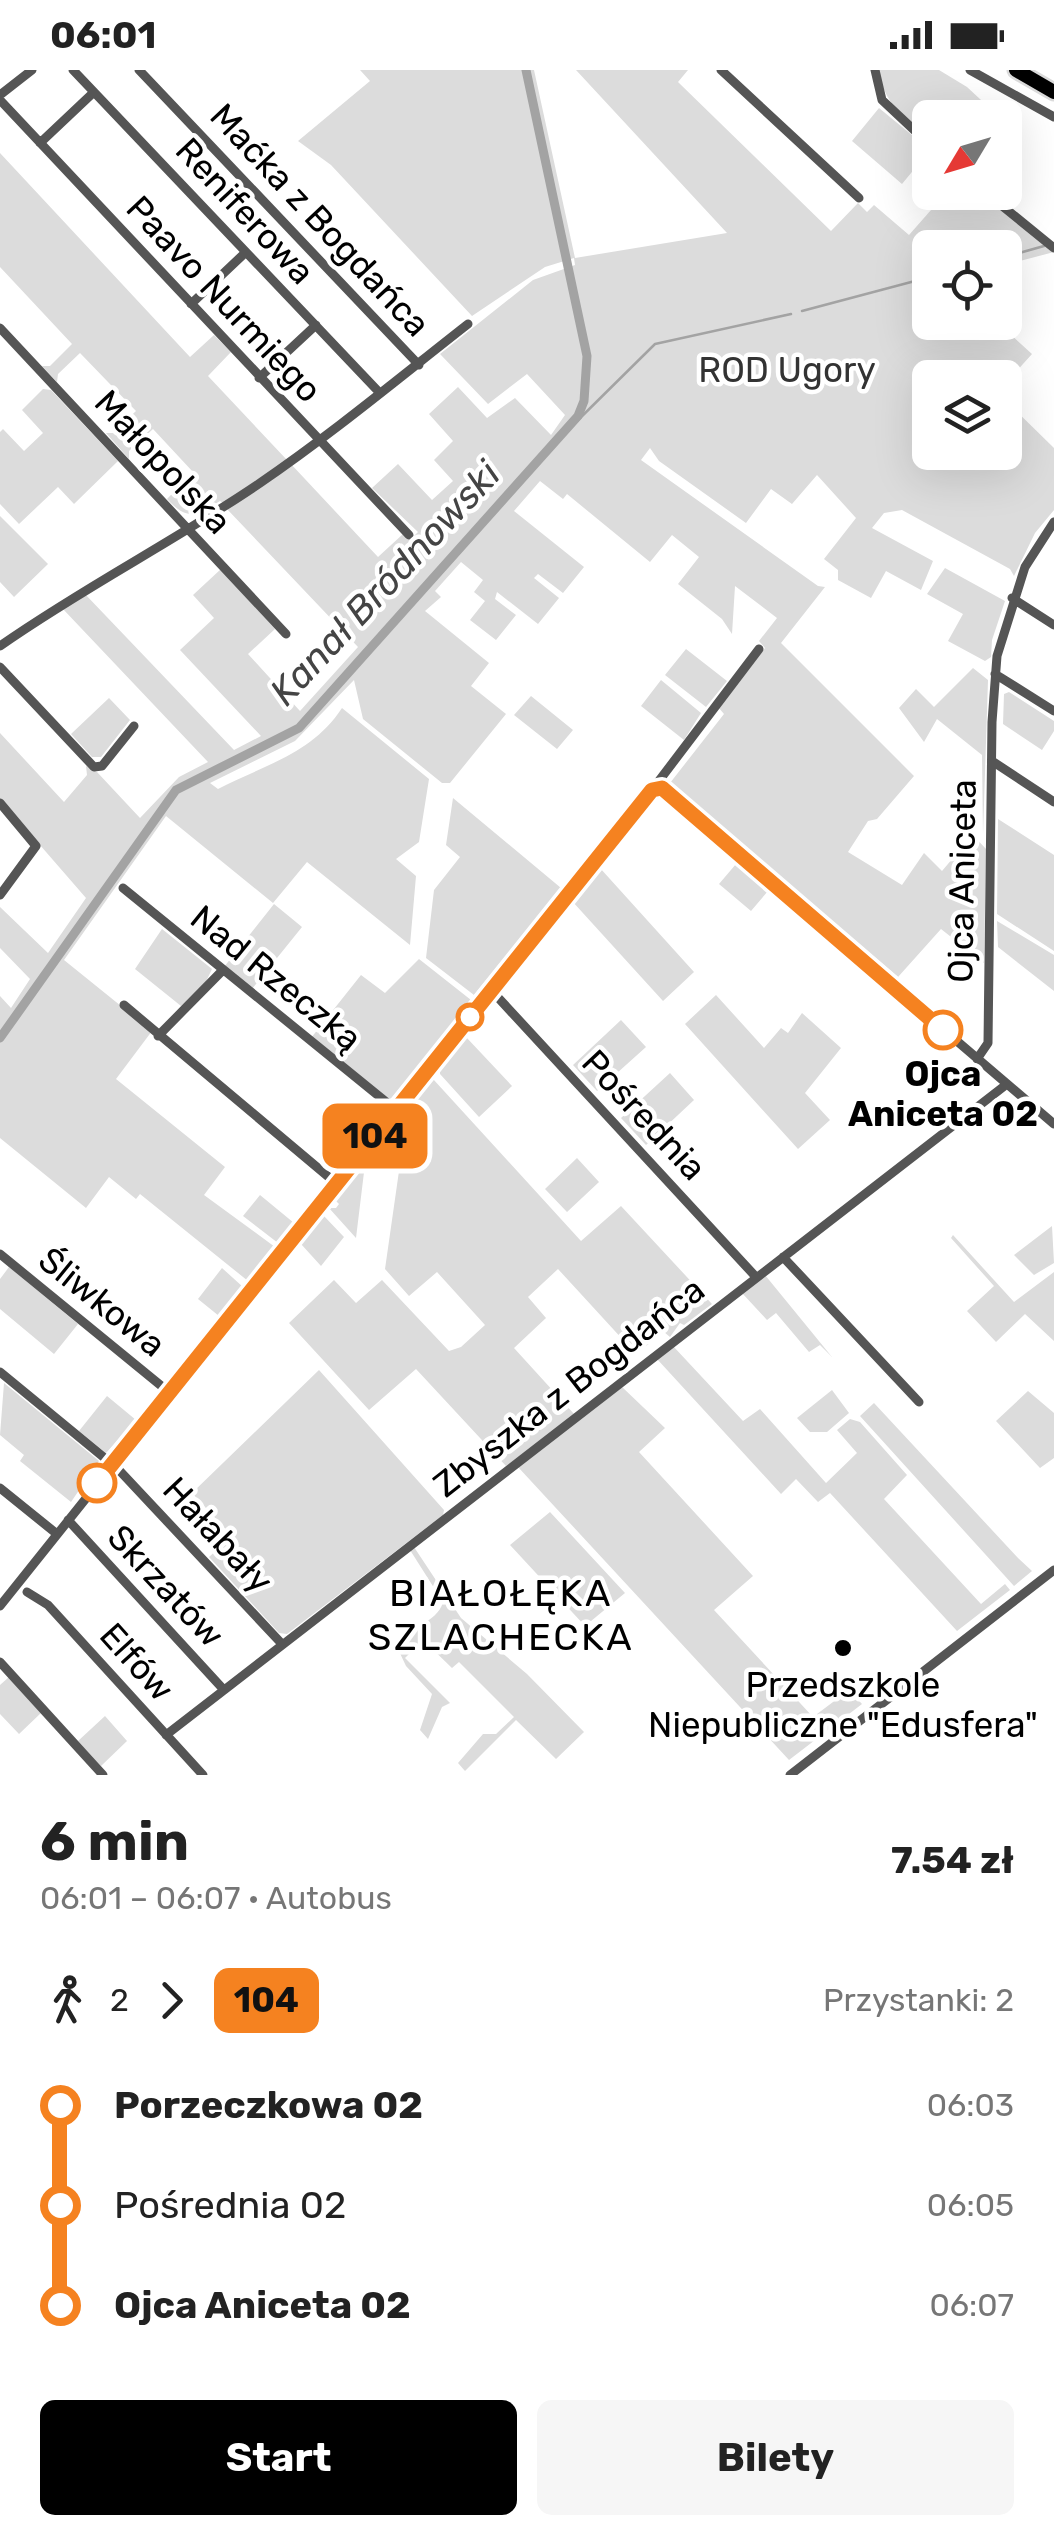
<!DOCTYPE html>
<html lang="pl">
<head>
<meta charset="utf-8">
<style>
	:root { --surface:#fff; --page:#f6f6f6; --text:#222; --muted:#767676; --accent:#000 }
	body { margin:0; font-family:Rubik,sans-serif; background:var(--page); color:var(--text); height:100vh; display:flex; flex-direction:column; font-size:38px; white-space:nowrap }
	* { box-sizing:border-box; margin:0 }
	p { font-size:32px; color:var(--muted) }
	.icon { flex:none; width:55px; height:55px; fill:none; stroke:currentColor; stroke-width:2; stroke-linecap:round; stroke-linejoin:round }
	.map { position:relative; height:1705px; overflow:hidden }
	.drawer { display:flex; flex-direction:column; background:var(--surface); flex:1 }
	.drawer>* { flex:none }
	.badge { padding:0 20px; border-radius:15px; font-size:35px; line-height:65px }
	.needle { width:65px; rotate:232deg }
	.fabs { position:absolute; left:912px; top:30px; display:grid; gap:20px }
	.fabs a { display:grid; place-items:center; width:110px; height:110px; border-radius:15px; background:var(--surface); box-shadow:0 10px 40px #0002; font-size:50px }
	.map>.badge { position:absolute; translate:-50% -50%; box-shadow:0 0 0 5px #fff }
	.legs { display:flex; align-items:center; gap:15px; height:110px; padding:0 40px; font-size:32px }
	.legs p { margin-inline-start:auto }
	.summary { display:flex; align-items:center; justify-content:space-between; height:170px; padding:0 40px }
	h1 { font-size:55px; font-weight:700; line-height:75px }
	.primary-button { display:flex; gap:20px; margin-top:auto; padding:20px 40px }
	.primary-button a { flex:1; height:115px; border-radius:15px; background:var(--accent); color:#fff; font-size:40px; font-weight:700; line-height:115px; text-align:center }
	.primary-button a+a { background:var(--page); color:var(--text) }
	ul { padding:0 40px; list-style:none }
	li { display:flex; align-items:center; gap:35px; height:100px; font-size:38px }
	li i { display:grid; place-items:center; width:15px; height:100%; margin:0 12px; background:currentColor }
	li i::after { content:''; width:25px; height:25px; margin:-12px; border:8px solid; border-radius:50%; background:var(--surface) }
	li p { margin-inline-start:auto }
	li:first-child i { background:linear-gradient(#0000 50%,currentColor 0) }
	li:last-child i { background:linear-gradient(currentColor 50%,#0000 0) }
	.status { display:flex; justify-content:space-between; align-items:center; height:70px; padding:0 50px; background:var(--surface); direction:ltr }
	.status svg { height:28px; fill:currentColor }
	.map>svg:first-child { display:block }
	.green { fill:#dcdcdc }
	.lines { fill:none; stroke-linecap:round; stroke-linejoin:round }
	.stream { stroke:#a3a3a3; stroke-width:2.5 }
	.canal { stroke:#a3a3a3; stroke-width:9 }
	.highway-casing { stroke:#dbdbdb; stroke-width:19 }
	.minor { stroke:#555; stroke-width:9 }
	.highway { stroke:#000; stroke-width:14 }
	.line-1-casing { stroke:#fff; stroke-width:22 }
	.line-1 { stroke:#f58220; stroke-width:15 }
	.stop-1-dot { fill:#fff; stroke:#f58220; stroke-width:5 }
	.poi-dot { fill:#000; stroke:#fff; stroke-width:4 }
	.labels { text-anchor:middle; stroke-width:9; stroke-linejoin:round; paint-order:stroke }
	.street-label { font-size:35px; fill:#000; stroke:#fff }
	.park-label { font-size:35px; fill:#333; stroke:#fff }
	.stop-label { font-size:35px; font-weight:bold; fill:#000; stroke:#fff }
	.poi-label { font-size:35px; fill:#000; stroke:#fff }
	.water-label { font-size:38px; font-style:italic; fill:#444; stroke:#fff }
	.neighbourhood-label { font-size:38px; letter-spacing:2.5px; fill:#000; stroke:#fff }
</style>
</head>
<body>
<div class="status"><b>06:01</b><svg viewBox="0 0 49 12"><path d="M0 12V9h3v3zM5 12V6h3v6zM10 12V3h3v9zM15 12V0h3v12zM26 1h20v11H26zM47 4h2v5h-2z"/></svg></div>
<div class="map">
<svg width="1054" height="1705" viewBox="0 0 1054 1705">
	<rect width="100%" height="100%" fill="#fff"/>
	<path class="green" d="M360,0H534L575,188L727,163L576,0H688L678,12L831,161L858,133L867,142L874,135L909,165L931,140L926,135L936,123H980L1054,182L1005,195V178H930V252L998,253L1032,284L1005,314V308H930V382H1005V330L1054,378V440L1035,463L1014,506L1010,499L902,440L884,443L872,458L933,491L921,520L886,501L871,528L838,510V500L824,489L856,448L817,405L792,434L771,419L746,453L659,391L650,378L641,390L818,516L825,517L781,573L914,706L877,749L868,751L848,782L902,815L924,783L942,801L953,788L960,792L967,788L972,764L986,779L984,893L941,859L898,907L670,713L724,644L718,637L765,578L759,571L777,548L735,516L732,564L722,549L678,514L699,487L672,465L650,492L567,424L563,429L540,411L514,441L584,497L563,523L538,504L534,508L559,528L538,554L497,522L495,529L516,545L496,570L470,550L485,531L474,522L483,510L461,492L435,521L441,527L425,541L489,593L471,616L506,644L450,713H442L363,649L354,610L295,671L210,713L218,719C264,695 312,684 342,638L429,709L419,772L396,789L416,806L410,875L307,792L273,833L166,746L64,890L152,961L116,1009L225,1097L204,1125L275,1177L248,1211L140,1124L136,1129L109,1107L86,1138L0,1068V926L11,938L30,909L0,878V837L48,883L86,828L0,729V663L64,732L87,705L86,696L97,702L140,748L179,707L208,692L62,538L84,523L234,680L261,666L180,580L214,548L193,525L221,499L275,559L248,584L300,641L358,577L226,438L290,393L378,487L403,464L410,470L418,462L372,418L398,394L432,430L453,411L434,390L453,371L429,344L458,317L487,348L515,328L551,365L565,345L527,304L488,334L440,284L533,210L575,195L574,188L545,197L472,246L331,95L298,71L370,11Z
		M879,0H939L967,17L994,42L991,47L974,41L965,47L930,48V71C906,49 883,34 879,0Z
		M879,38L930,80L902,114L852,71Z
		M0,83L190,287L214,265L231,282L208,306L287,390L223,433L220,431C194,446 188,451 167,429L193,402L153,359L129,381V389L106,363H113L136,341L80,283L58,304L57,312L42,296H50L72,274L0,197Z
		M43,319L51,320L118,391L74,434L58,417L19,454L0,434V362L3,359L24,381L43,363L22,340Z
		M0,446L48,494L14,527L0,512Z
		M945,498L1005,531L992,570L991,587L985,591L948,571L963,544L927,524Z
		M686,579L727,611L706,637L665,605Z
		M973,598L988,610L983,765L982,685L937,649L924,672L899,638L916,619L934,637Z
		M661,610L701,643L684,670L641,636Z
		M1009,622L1054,651V661L1042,680L1003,654L1004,624Z
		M531,626L573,660L557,679L514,645Z
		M109,628L130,650L101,687H92L71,664Z
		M453,728L561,818L474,925L426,888L434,820L460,787L446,775Z
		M998,749L1054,785V881L997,844Z
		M736,794L768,821L751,841L719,814Z
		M600,798L694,902L663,931L572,831Z
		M274,834L302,857L252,919L224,897Z
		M997,851L1054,885V921L998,877Z
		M162,859L212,899L202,920L181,936L135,899Z
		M419,889L471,930L391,1032L311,968L361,905L385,923Z
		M716,925L764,978L781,958L788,963L802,943L841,978L805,1023L830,1050L798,1079L685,954Z
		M621,950L646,977L597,1021L573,995Z
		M466,967L512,1016L479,1047L440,1004V998Z
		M670,1003L694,1030L646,1075L621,1048Z
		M433,1009L581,1171L621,1136L712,1234L684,1255L680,1253L670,1267L664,1262L636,1284L558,1199L528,1227L546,1248L514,1278L575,1345L506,1396L416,1299L369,1340L289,1253L334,1210L356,1233L382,1210L449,1281L461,1277L485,1255L437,1202L409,1226L385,1199L408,1038Z
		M577,1088L599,1112L567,1142L545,1119Z
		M365,1094L356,1168L329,1138H336L339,1134L335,1130Z
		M260,1125L294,1153L278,1173L243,1146Z
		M323,1145L344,1167L321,1196L301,1174Z
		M1052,1156L1054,1193L1034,1205L1014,1185Z
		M953,1165L1014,1232L1054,1202V1271L1025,1244L996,1272L967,1241L994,1216L951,1168Z
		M9,1197L78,1254L54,1284L0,1239V1209Z
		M222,1198L243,1217L219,1246L198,1229Z
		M765,1205L832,1287L820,1275L809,1282L776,1243L767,1250L742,1223Z
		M673,1276L743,1351L760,1339L826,1413L857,1383L837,1360L850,1349L860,1352L907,1405L884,1429L981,1534L1005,1514L1010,1520L957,1561L830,1423L818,1432L796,1409L781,1424L657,1289Z
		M319,1300L444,1440L443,1445L287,1564L279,1563L209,1487L232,1466L192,1423Z
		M4,1313L99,1391L71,1432L20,1391L24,1385L0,1365Z
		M621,1316L665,1358L639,1382L753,1506L714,1540L813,1647L849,1620L862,1634L789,1690L518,1397Z
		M832,1320L849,1343L827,1362H810L797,1348Z
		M1028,1321L1054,1343V1388L1040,1398L996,1351Z
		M107,1326L136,1350L106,1383L79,1361Z
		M874,1333L1018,1488L1032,1501L1014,1516L860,1346Z
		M550,1442L625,1523L585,1556L510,1475Z
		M414,1477L461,1548L527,1604L584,1662L556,1689L516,1650L465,1701L458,1693L483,1664H496L514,1647L459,1592L452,1598L423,1570L405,1588L450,1633L442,1637L428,1669L420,1660L432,1624L406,1596L398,1579C406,1556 437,1554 443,1532L410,1480Z
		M9,1607L41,1643L19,1664L0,1644V1615Z
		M105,1646L127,1671L101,1696L78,1671Z"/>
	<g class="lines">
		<path class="stream" d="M1005,187L1044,176
			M802,241L930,207
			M571,357L655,274L791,244"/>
		<path class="canal" d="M0,968L176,720L299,658L578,346L584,331L587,286L526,0"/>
		<g class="highway-casing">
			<path id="highway" d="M1016,0L1054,22"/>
		</g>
		<path class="minor" d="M73,0L377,320
			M139,0L419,295
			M721,0L859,128
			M875,0L882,30L930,75
			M970,0L1054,47
			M0,25L32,0
			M0,30L409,465
			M40,73L94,22
			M985,122L1054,178
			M191,234L246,182
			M0,258L286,564
			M259,308L316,255
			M1012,528L1054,555
			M0,576C84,517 175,471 260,413C333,363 399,308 468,254
			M0,597L94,697L102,696L134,656
			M995,604L1054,641
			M992,691L1054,732
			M652,720L662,719L1054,1054
			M0,733L36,776L0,825
			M123,818L396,1040
			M492,921L756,1207
			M124,935L337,1114
			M158,966L222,901
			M977,989L988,973L992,652L997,586L1025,497L1054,452
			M0,1184L170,1323
			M783,1187L919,1332
			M0,1302L118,1399L282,1574
			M0,1418L57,1464
			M68,1450L224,1620
			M27,1522L48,1535L203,1705
			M0,1536L652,720L759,579
			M0,1592L103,1705
			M166,1665L1007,1014
			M790,1705L1054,1500"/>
		<use href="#highway" class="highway"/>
	</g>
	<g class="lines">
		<g class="line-1-casing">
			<path id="line-1" d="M97,1413L652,720L662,718L943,960"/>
		</g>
		<use href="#line-1" class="line-1"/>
	</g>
	<g class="stop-1-dot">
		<circle cx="470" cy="947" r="12"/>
		<circle cx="943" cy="960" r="18"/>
		<circle cx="97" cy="1413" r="18"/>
	</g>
	<circle class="poi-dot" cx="843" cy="1578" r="10"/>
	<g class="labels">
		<g class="street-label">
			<text transform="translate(245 141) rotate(47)" y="12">Reniferowa</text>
			<text transform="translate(320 150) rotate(47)" y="12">Maćka z Bogdańca</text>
			<text transform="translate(224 229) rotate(47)" y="12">Paavo Nurmiego</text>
			<text transform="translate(163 392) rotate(47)" y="12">Małopolska</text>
			<text transform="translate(962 811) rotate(-89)" y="12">Ojca Aniceta</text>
			<text transform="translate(276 908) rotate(39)" y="12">Nad Rzeczką</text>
			<text transform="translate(644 1045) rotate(47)" y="12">Pośrednia</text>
			<text transform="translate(102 1232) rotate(39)" y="12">Śliwkowa</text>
			<text transform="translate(569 1317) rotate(-38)" y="12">Zbyszka z Bogdańca</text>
			<text transform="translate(218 1465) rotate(47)" y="12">Hałabały</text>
			<text transform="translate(166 1516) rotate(47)" y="12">Skrzatów</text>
			<text transform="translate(137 1592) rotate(48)" y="12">Elfów</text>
		</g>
		<g class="park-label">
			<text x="787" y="312">ROD Ugory</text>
		</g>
		<g class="stop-label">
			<text x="943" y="1016">Ojca<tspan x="943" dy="40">Aniceta 02</tspan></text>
		</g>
		<g class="poi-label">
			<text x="843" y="1627">Przedszkole<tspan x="843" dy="40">Niepubliczne "Edusfera"</tspan></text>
		</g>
		<g class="water-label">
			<text transform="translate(385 513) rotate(-47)" y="13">Kanał Bródnowski</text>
		</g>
		<g class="neighbourhood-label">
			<text x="501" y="1536">BIAŁOŁĘKA<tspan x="501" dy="44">SZLACHECKA</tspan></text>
		</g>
	</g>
</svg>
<div class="fabs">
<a><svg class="needle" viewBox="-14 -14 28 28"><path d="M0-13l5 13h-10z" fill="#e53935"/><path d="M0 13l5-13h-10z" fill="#767676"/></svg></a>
<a><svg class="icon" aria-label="locate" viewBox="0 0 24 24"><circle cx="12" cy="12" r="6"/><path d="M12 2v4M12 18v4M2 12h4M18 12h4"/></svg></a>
<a><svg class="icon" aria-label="layers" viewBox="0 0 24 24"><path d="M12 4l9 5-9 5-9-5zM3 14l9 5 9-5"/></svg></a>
</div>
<b class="badge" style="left:375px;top:1066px;background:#f58220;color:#111">104</b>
</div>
<section class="drawer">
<div class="summary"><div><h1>6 min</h1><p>06:01 – 06:07 · Autobus</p></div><b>7.54 zł</b></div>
<div class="legs"><svg class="icon" aria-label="walk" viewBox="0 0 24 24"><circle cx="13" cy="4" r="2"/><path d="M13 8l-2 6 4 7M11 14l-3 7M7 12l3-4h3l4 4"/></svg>2<svg class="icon" aria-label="forward" viewBox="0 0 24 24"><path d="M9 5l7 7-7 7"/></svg><b class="badge" style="background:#f58220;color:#111">104</b><p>Przystanki: 2</p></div>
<ul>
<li><i style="color:#f58220"></i><b>Porzeczkowa 02</b><p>06:03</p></li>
<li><i style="color:#f58220"></i><span>Pośrednia 02</span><p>06:05</p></li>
<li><i style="color:#f58220"></i><b>Ojca Aniceta 02</b><p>06:07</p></li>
</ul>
<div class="primary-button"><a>Start</a><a>Bilety</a></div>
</section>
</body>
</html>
